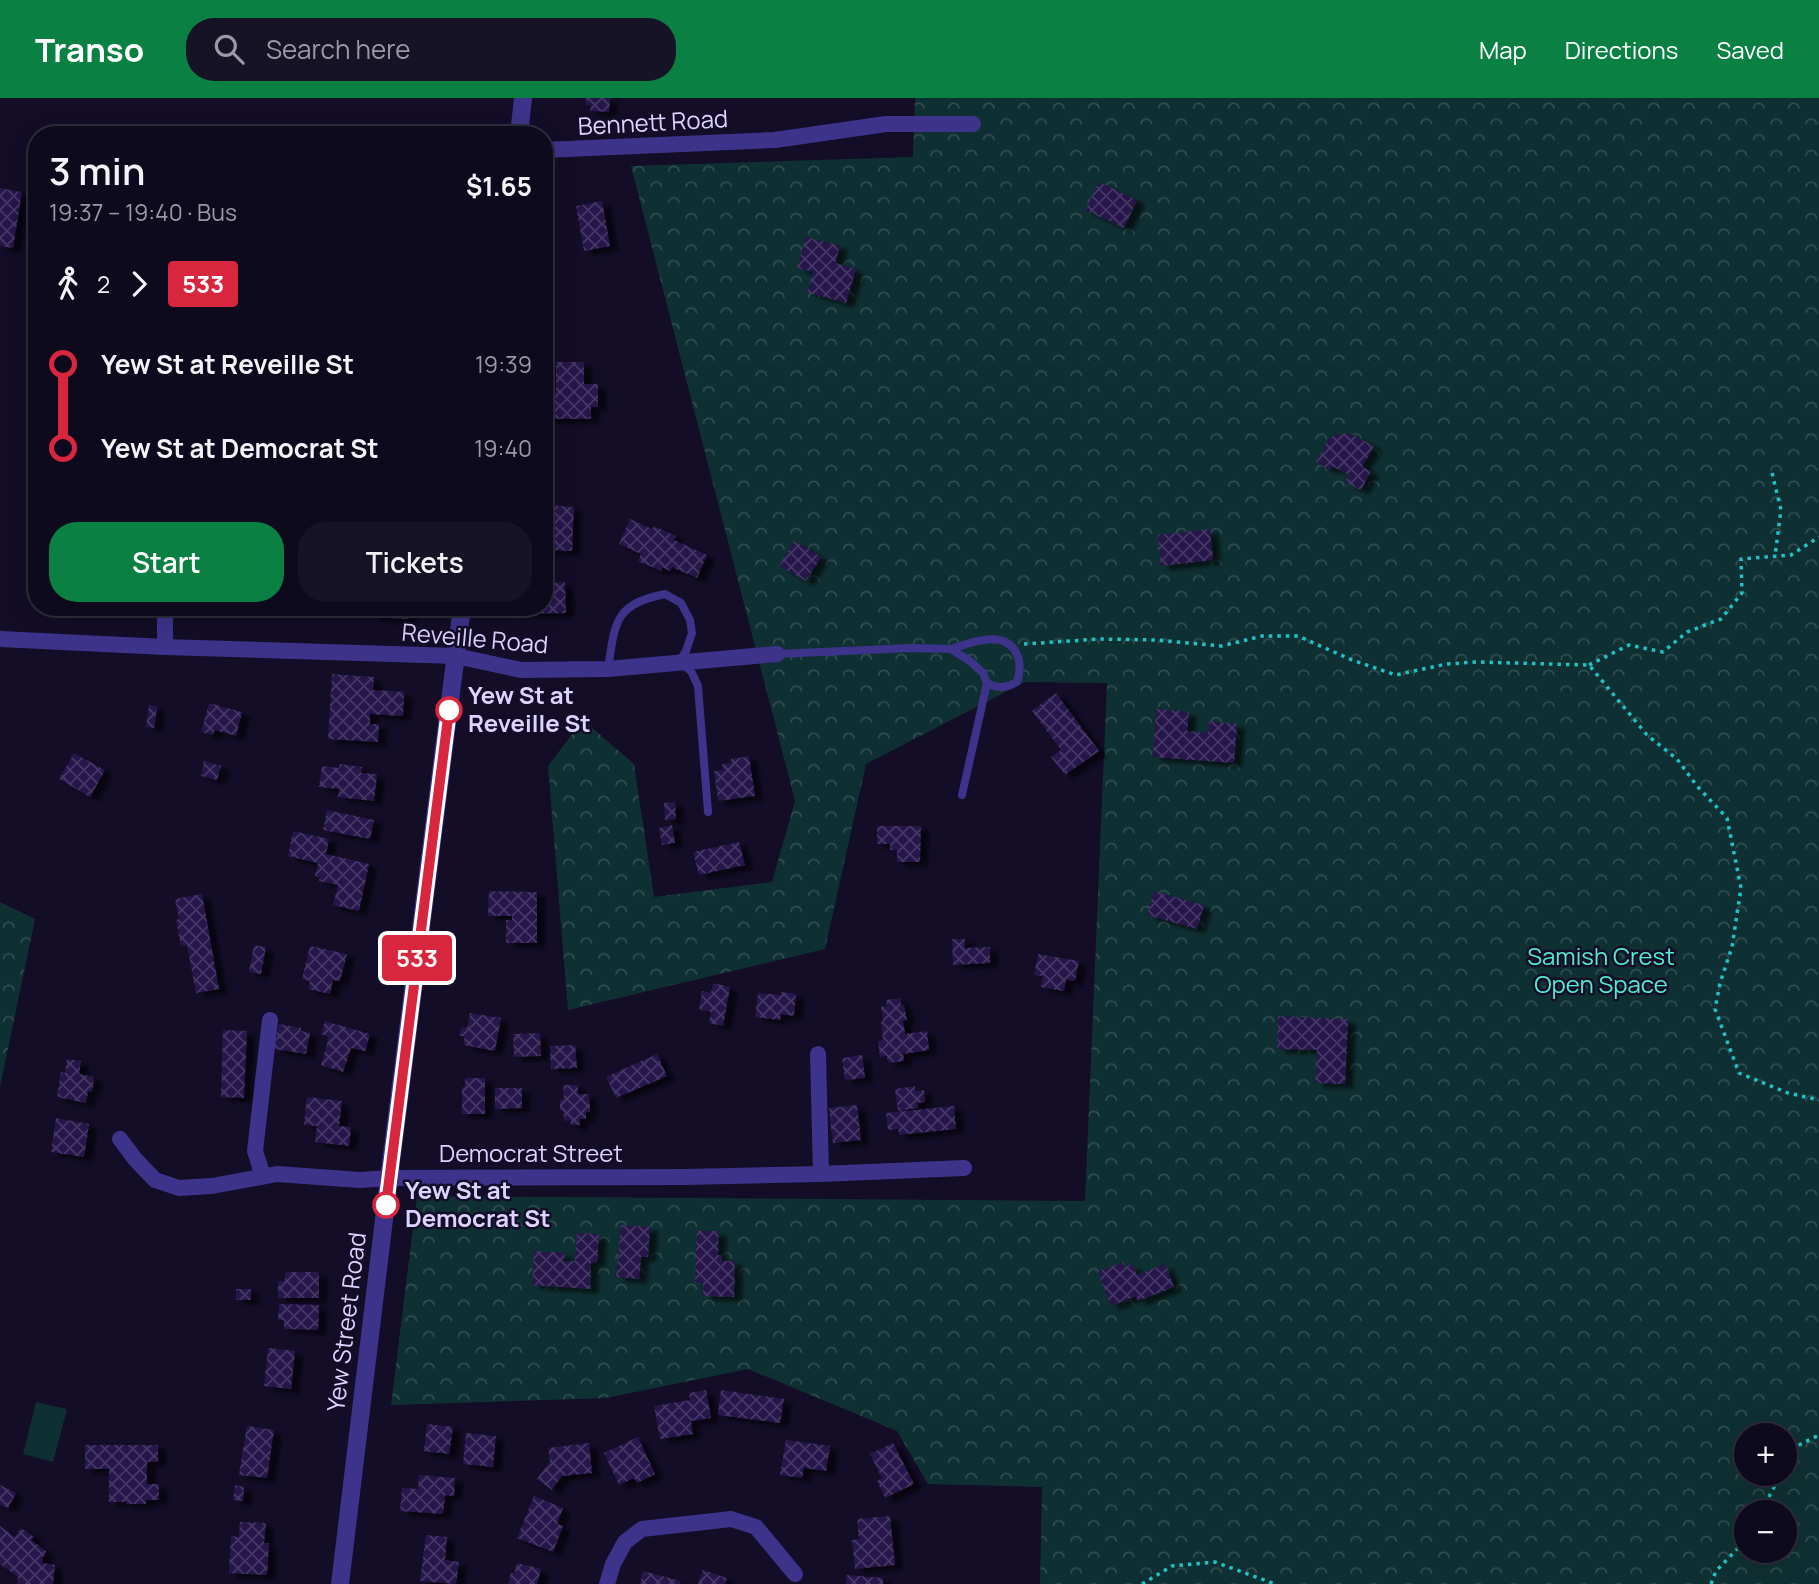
<!DOCTYPE html>
<html lang="en">
<head>
<meta charset="utf-8">
<style>
	:root { --surface:#0e0a1d; --page:#171326; --text:#f1f3f6; --muted:#9b9aa4; --line:#2e2b3b; --accent:#0b8043 }
	body { margin:0; font-family:Manrope,sans-serif; background:var(--page); color:var(--text); height:100vh; display:flex; flex-direction:column; font-size:26px; white-space:nowrap }
	* { box-sizing:border-box; margin:0 }
	p { font-size:23px; color:var(--muted) }
	.icon { flex:none; width:38px; height:38px; fill:none; stroke:currentColor; stroke-width:2; stroke-linecap:round; stroke-linejoin:round }
	.map { position:relative; flex:1; overflow:hidden }
	.panel { position:absolute; left:28px; top:28px; width:525px; height:490px; display:flex; flex-direction:column; background:var(--surface); border-radius:28px; box-shadow:0 7px 28px #0002,0 0 0 2px var(--line) }
	.panel>* { flex:none }
	.badge { padding:0 14px; border-radius:5px; font-size:24px; line-height:46px }
	.buttons { position:absolute; left:1734px; top:1325px; display:grid; gap:14px }
	.buttons a { display:grid; place-items:center; width:63px; height:63px; border-radius:50%; background:var(--surface); box-shadow:0 7px 28px #0002,0 0 0 2px var(--line); font-size:35px }
	.map>.badge { position:absolute; translate:-50% -50%; box-shadow:0 0 0 4px #fff }
	.legs { display:flex; align-items:center; gap:10px; height:77px; padding:0 21px; font-size:23px }
	.legs p { margin-inline-start:auto }
	.overview { display:flex; align-items:center; justify-content:space-between; height:119px; padding:0 21px }
	h1 { font-size:38px; font-weight:600; line-height:52px }
	.primary-button { display:flex; gap:14px; margin-top:auto; padding:14px 21px }
	.primary-button a { flex:1; height:80px; border-radius:28px; background:var(--accent); color:#fff; font-size:28px; font-weight:600; line-height:80px; text-align:center }
	.primary-button a+a { background:var(--page); color:var(--text) }
	ul { padding:0 21px; list-style:none }
	li { display:flex; align-items:center; gap:24px; height:84px; font-size:26px }
	li i { display:grid; place-items:center; width:10px; height:100%; margin:0 9px; background:currentColor }
	li i::after { content:''; width:18px; height:18px; margin:-9px; border:5px solid; border-radius:50%; background:var(--surface) }
	li p { margin-inline-start:auto }
	li:first-child i { background:linear-gradient(#0000 50%,currentColor 0) }
	li:last-child i { background:linear-gradient(currentColor 50%,#0000 0) }
	header { display:flex; align-items:center; gap:42px; box-sizing:border-box; height:98px; padding:0 35px; background:var(--accent); color:#fff }
	header strong { font-size:33px }
	nav { display:flex; gap:38px; margin-inline-start:auto; font-size:24px }
	.search { width:490px; height:63px; background:var(--page); display:flex; align-items:center; gap:18px; box-sizing:border-box; padding:0 24px; border-radius:28px; color:var(--muted); font-size:26px }
	.map>svg:first-child { display:block }
	.green { fill:#0f3032 }
	.forest { fill:url(#forest-crowns); fill-rule:evenodd }
	.building { fill:url(#building-cross-hatch); filter:url(#shadow) }
	.lines { fill:none; stroke-linecap:round; stroke-linejoin:round }
	.path { stroke:#22c1c4; stroke-width:3.5; stroke-dasharray:3.5 5; stroke-linecap:butt }
	.service { stroke:#3d338b; stroke-width:8 }
	.minor { stroke:#3d338b; stroke-width:16 }
	.tertiary { stroke:#3d338b; stroke-width:18 }
	.line-1-casing { stroke:#fff; stroke-width:16 }
	.line-1 { stroke:#d7263d; stroke-width:10 }
	.stop-1-dot { fill:#fff; stroke:#d7263d; stroke-width:3.5 }
	.labels { text-anchor:middle; stroke-width:5; stroke-linejoin:round; paint-order:stroke }
	.street-label { font-size:24px; fill:#dcd3ff; stroke:#130d27 }
	.stop-label { font-size:24px; font-weight:bold; fill:#dcd3ff; stroke:#130d27; text-anchor:start }
	.park-label { font-size:24px; fill:#52ecd2; stroke:#130d27 }
</style>
</head>
<body>
<header>
<strong>Transo</strong>
<div class="search"><svg class="icon" aria-label="search" viewBox="0 0 24 24"><circle cx="10" cy="10" r="6"/><path d="M15 15l6 6"/></svg>Search here</div>
<nav><a>Map</a><a>Directions</a><a>Saved</a></nav>
</header>
<div class="map">
<svg width="1819" height="1486" viewBox="0 0 1819 1486">
	<defs>
		<pattern id="forest-crowns" width="20" height="18" patternUnits="userSpaceOnUse" patternTransform="scale(1.75)"><rect width="20" height="18" fill="#0f3032"/><path d="M2 6a3 3 0 1 1 6 0M12 15a3 3 0 1 1 6 0" fill="none" stroke="#314d51"/></pattern>
		<pattern id="building-cross-hatch" width="8" height="8" patternUnits="userSpaceOnUse" patternTransform="scale(1.75)"><rect width="8" height="8" fill="#25174a"/><path d="M0 0l8 8M0 8l8-8" fill="none" stroke="#443865"/></pattern>
		<filter id="shadow"><feDropShadow dx="8" dy="4.5" stdDeviation="2" flood-color="#0009"/></filter>
	</defs>
	<rect width="100%" height="100%" fill="#130d27"/>
	<path class="green" d="M36,1304L67,1311L53,1364L23,1356Z"/>
	<path class="forest" d="M915,0H1819V1486H1040L1042,1389L928,1386L897,1333L748,1271L606,1300L391,1307L417,1098L1085,1103L1107,585L1025,584L866,666L825,851L568,912L548,668L583,622L634,666L654,799L772,784L795,703L631,68L913,59ZM1746,1337H1785V1376H1746ZM1746,1414H1785V1452H1746Z
		M0,804L35,821L0,989Z"/>
	<path class="building" d="M586,0H610L609,14L590,13L591,7H586Z
		M1099,84L1137,102L1124,130L1085,112Z
		M0,90L22,94L13,150L0,148Z
		M602,103L610,148L584,153L576,108Z
		M806,139L840,148L835,165L856,171L846,205L807,194L813,174L797,170Z
		M556,264H584V286H598V309H591V321H544V294H556Z
		M1336,335L1338,337L1349,335L1374,348L1362,369L1371,373L1361,392L1345,384L1349,377L1332,368L1330,372L1316,364L1329,340H1332Z
		M544,407L574,409L572,453L545,452L546,427H544Z
		M630,421L652,431L654,428L676,438L674,442L707,457L697,480L672,469L670,473L662,469L661,473L638,463L641,456L619,446Z
		M1210,431L1213,462L1161,468L1158,437Z
		M794,443L821,459L806,483L779,468Z
		M565,484L566,515L514,516V509H544V485Z
		M371,509H409L408,521L371,519Z
		M332,576L374,579L373,592L404,594L403,618L370,616V626H379L378,644L328,641Z
		M1056,595L1099,653L1065,677L1051,659L1061,652L1032,613Z
		M209,605L242,614L236,638L215,632L213,637L201,634Z
		M149,607L157,608L154,630L146,629Z
		M1156,611L1189,614L1187,633L1208,635L1209,623L1237,626L1234,665L1153,659Z
		M74,655L105,672L90,699L59,681Z
		M749,658L755,698L718,703L714,673L723,672L722,666L731,665V661Z
		M204,663L221,668L217,682L201,678Z
		M340,666L362,669L361,675L377,676L374,703L338,699L339,691L319,689L322,668L339,670Z
		M675,704L676,721L665,722L664,705Z
		M327,712L374,722L370,741L323,732Z
		M672,727L675,745L662,747L659,730Z
		M877,728H921L920,764H897V752H890V746H877Z
		M293,733L329,741L326,756L369,766L359,813L333,807L338,787L319,783L320,779L315,778L318,765L288,758Z
		M739,744L745,767L699,777L693,754Z
		M489,793L537,794V845H506V822H512V818H488Z
		M1154,793L1204,807L1197,831L1147,817Z
		M202,796L219,891L196,895L187,847L181,848L176,822L179,821L175,801Z
		M952,841H965V850L990,849V865L953,867Z
		M254,847L266,849L261,876L249,874Z
		M310,848L347,856L340,883L333,882L330,896L308,891L310,883L302,881Z
		M1038,856L1079,863L1075,883L1066,882L1064,893L1041,889L1043,878L1034,877Z
		M713,885L730,889L723,928L709,925L711,914L699,911L702,893L711,895Z
		M781,894L796,896L794,918L781,916L780,922L755,919L758,895L781,897Z
		M900,900L901,907H904L907,922L903,923L905,936L927,933L929,952L903,956L904,963L888,965L887,958L880,959L878,943L883,942L881,924L883,923L881,909L887,908L886,902Z
		M470,915L501,920L495,953L463,947L465,938H460L461,929L467,930Z
		M1278,918L1348,921L1345,986L1315,985L1317,952L1277,951Z
		M325,923L370,936L365,953L351,950L343,974L321,967L329,939L321,936Z
		M279,926L301,930V933L310,935L306,956L274,951Z
		M223,932L247,933L244,1000L221,999Z
		M540,935L541,958L514,959L513,936Z
		M575,947L577,970L551,971L550,948Z
		M657,956L667,978L616,1000L606,979Z
		M862,957L865,980L845,982L842,960Z
		M67,961L81,963L79,976L94,979L92,994L88,993L86,1005L57,999L61,974L65,975Z
		M465,980H485V1016H462V989H465Z
		M563,987H578V996H589L590,1014H586V1021H580V1027H571L570,1022L564,1023L563,1012L560,1013V1002L564,1001Z
		M915,988V993L924,992L925,1004L918,1005V1010L898,1013L895,991Z
		M495,990H522V1010L495,1011Z
		M307,999L342,1003L339,1028L351,1029L349,1048L315,1044L317,1028L304,1027Z
		M857,1007L861,1042L833,1045L829,1010Z
		M954,1008L956,1031L899,1037L898,1031L888,1032L886,1015Z
		M56,1020L89,1026L84,1059L51,1054Z
		M621,1127L650,1129L648,1159H641L639,1181L616,1179Z
		M697,1133H719L718,1157L722,1158V1163H735L734,1199L703,1198V1185H695Z
		M577,1135L599,1136L597,1165L591,1164L590,1191L532,1187L534,1153L565,1155L564,1163H575Z
		M1123,1164L1125,1169L1132,1166L1137,1177L1165,1166L1174,1189L1138,1203L1136,1198L1111,1208L1098,1174Z
		M285,1174H319V1200H278V1183H285Z
		M236,1191H251V1202H236Z
		M279,1206L319,1207L318,1232L284,1231V1222H278Z
		M268,1250L295,1253L291,1291L264,1288Z
		M706,1292L711,1320L691,1323L693,1336L660,1341L654,1308L690,1302L689,1295Z
		M721,1292L784,1301L780,1325L718,1317Z
		M427,1326L453,1329L449,1356L424,1353Z
		M247,1328L274,1332L267,1380L239,1377Z
		M466,1335L496,1338L493,1369L463,1366Z
		M638,1339L655,1376L637,1385L634,1380L619,1387L604,1355Z
		M786,1342L830,1348L826,1373L804,1370L802,1380L780,1377Z
		M589,1345L592,1375L562,1378L552,1392L537,1381L550,1363L548,1350Z
		M893,1345L914,1386L885,1400L877,1383L882,1380L870,1356Z
		M85,1347H158V1364H147V1386H159V1402H146V1406H126V1404H109V1371H85Z
		M419,1377L455,1380L454,1398L445,1397L443,1416L400,1413L402,1390L418,1391Z
		M0,1387L16,1395L8,1410L0,1406Z
		M235,1387L244,1389L243,1403L233,1402Z
		M534,1398L563,1410L557,1426L563,1428L553,1454L517,1440Z
		M890,1418L895,1467L855,1471L852,1442L859,1441L857,1421Z
		M240,1424L266,1425L264,1445H269L267,1477L229,1475L231,1438L239,1439Z
		M0,1428L15,1439L21,1430L34,1439L31,1442L47,1454L43,1459L42,1465L55,1467L53,1486H17L18,1479L0,1466Z
		M426,1437L447,1439L445,1462L459,1464L456,1486L420,1483Z
		M517,1465L541,1471L537,1486H508L511,1475L514,1476Z
		M703,1472L727,1480L725,1486H698Z
		M643,1473L681,1483L680,1486H640Z
		M847,1477L883,1480V1486H846Z"/>
	<g class="lines">
		<path class="path" d="M1772,375L1781,412L1775,458
			M1024,546L1100,541L1156,542L1222,548L1262,538H1298L1352,562L1396,577L1446,566L1477,564L1589,567L1647,637L1677,661L1697,688L1727,720L1741,790L1732,849L1720,885L1715,911L1739,975L1788,995L1819,1002
			M1589,567L1629,547L1663,554L1687,534L1721,521L1742,495L1741,461L1791,457L1819,439
			M1785,1368L1795,1349L1819,1337
			M1761,1414L1781,1376
			M1142,1486L1172,1468L1215,1464L1275,1486
			M1711,1486L1716,1473L1746,1442"/>
		<path class="service" d="M951,551C961,548 973,543 984,542C1013,537 1025,559 1017,584C1006,590 998,591 987,585
			M777,556L911,550L951,551L970,563L983,575L987,585L962,697
			M608,571C615,525 614,506 665,496L681,505L690,522L692,535L686,553L679,564L691,573L698,588L708,714"/>
		<path class="minor" d="M544,52L775,42L886,26H973
			M0,541L165,549L456,558L521,572L608,571L777,556
			M165,549V509
			M818,956L821,1076
			M120,1041L135,1061L155,1082L179,1090L212,1088L277,1076L360,1082L389,1080L685,1079L821,1076L964,1070
			M263,1078L255,1053L270,922
			M607,1486L613,1466L625,1444L642,1431L731,1421L756,1429L795,1476"/>
		<path class="tertiary" d="M519,37L523,0
			M340,1486L389,1080L462,509"/>
	</g>
	<g class="lines">
		<g class="line-1-casing">
			<path id="line-1" d="M386,1107L449,612"/>
		</g>
		<use href="#line-1" class="line-1"/>
	</g>
	<g class="stop-1-dot">
		<circle cx="449" cy="612" r="12"/>
		<circle cx="386" cy="1107" r="12"/>
	</g>
	<g class="labels">
		<g class="street-label">
			<text transform="translate(653 25) rotate(-3)" y="8">Bennett Road</text>
			<text transform="translate(475 541) rotate(5)" y="8">Reveille Road</text>
			<text x="531" y="1064">Democrat Street</text>
			<text transform="translate(347 1224) rotate(-83)" y="8">Yew Street Road</text>
		</g>
		<g class="stop-label">
			<text x="468" y="606">Yew St at<tspan x="468" dy="28">Reveille St</tspan></text>
			<text x="405" y="1101">Yew St at<tspan x="405" dy="28">Democrat St</tspan></text>
		</g>
		<g class="park-label">
			<text x="1601" y="867">Samish Crest<tspan x="1601" dy="28">Open Space</tspan></text>
		</g>
	</g>
</svg>
<div class="buttons">
<a>+</a>
<a>−</a>
</div>
<b class="badge" style="left:417px;top:860px;background:#d7263d;color:#fff">533</b>
<section class="panel">
<div class="overview"><div><h1>3 min</h1><p>19:37 – 19:40 · Bus</p></div><b>$1.65</b></div>
<div class="legs"><svg class="icon" aria-label="walk" viewBox="0 0 24 24"><circle cx="13" cy="4" r="2"/><path d="M13 8l-2 6 4 7M11 14l-3 7M7 12l3-4h3l4 4"/></svg>2<svg class="icon" aria-label="forward" viewBox="0 0 24 24"><path d="M9 5l7 7-7 7"/></svg><b class="badge" style="background:#d7263d;color:#fff">533</b></div>
<ul>
<li><i style="color:#d7263d"></i><b>Yew St at Reveille St</b><p>19:39</p></li>
<li><i style="color:#d7263d"></i><b>Yew St at Democrat St</b><p>19:40</p></li>
</ul>
<div class="primary-button"><a>Start</a><a>Tickets</a></div>
</section>
</div>
</body>
</html>
